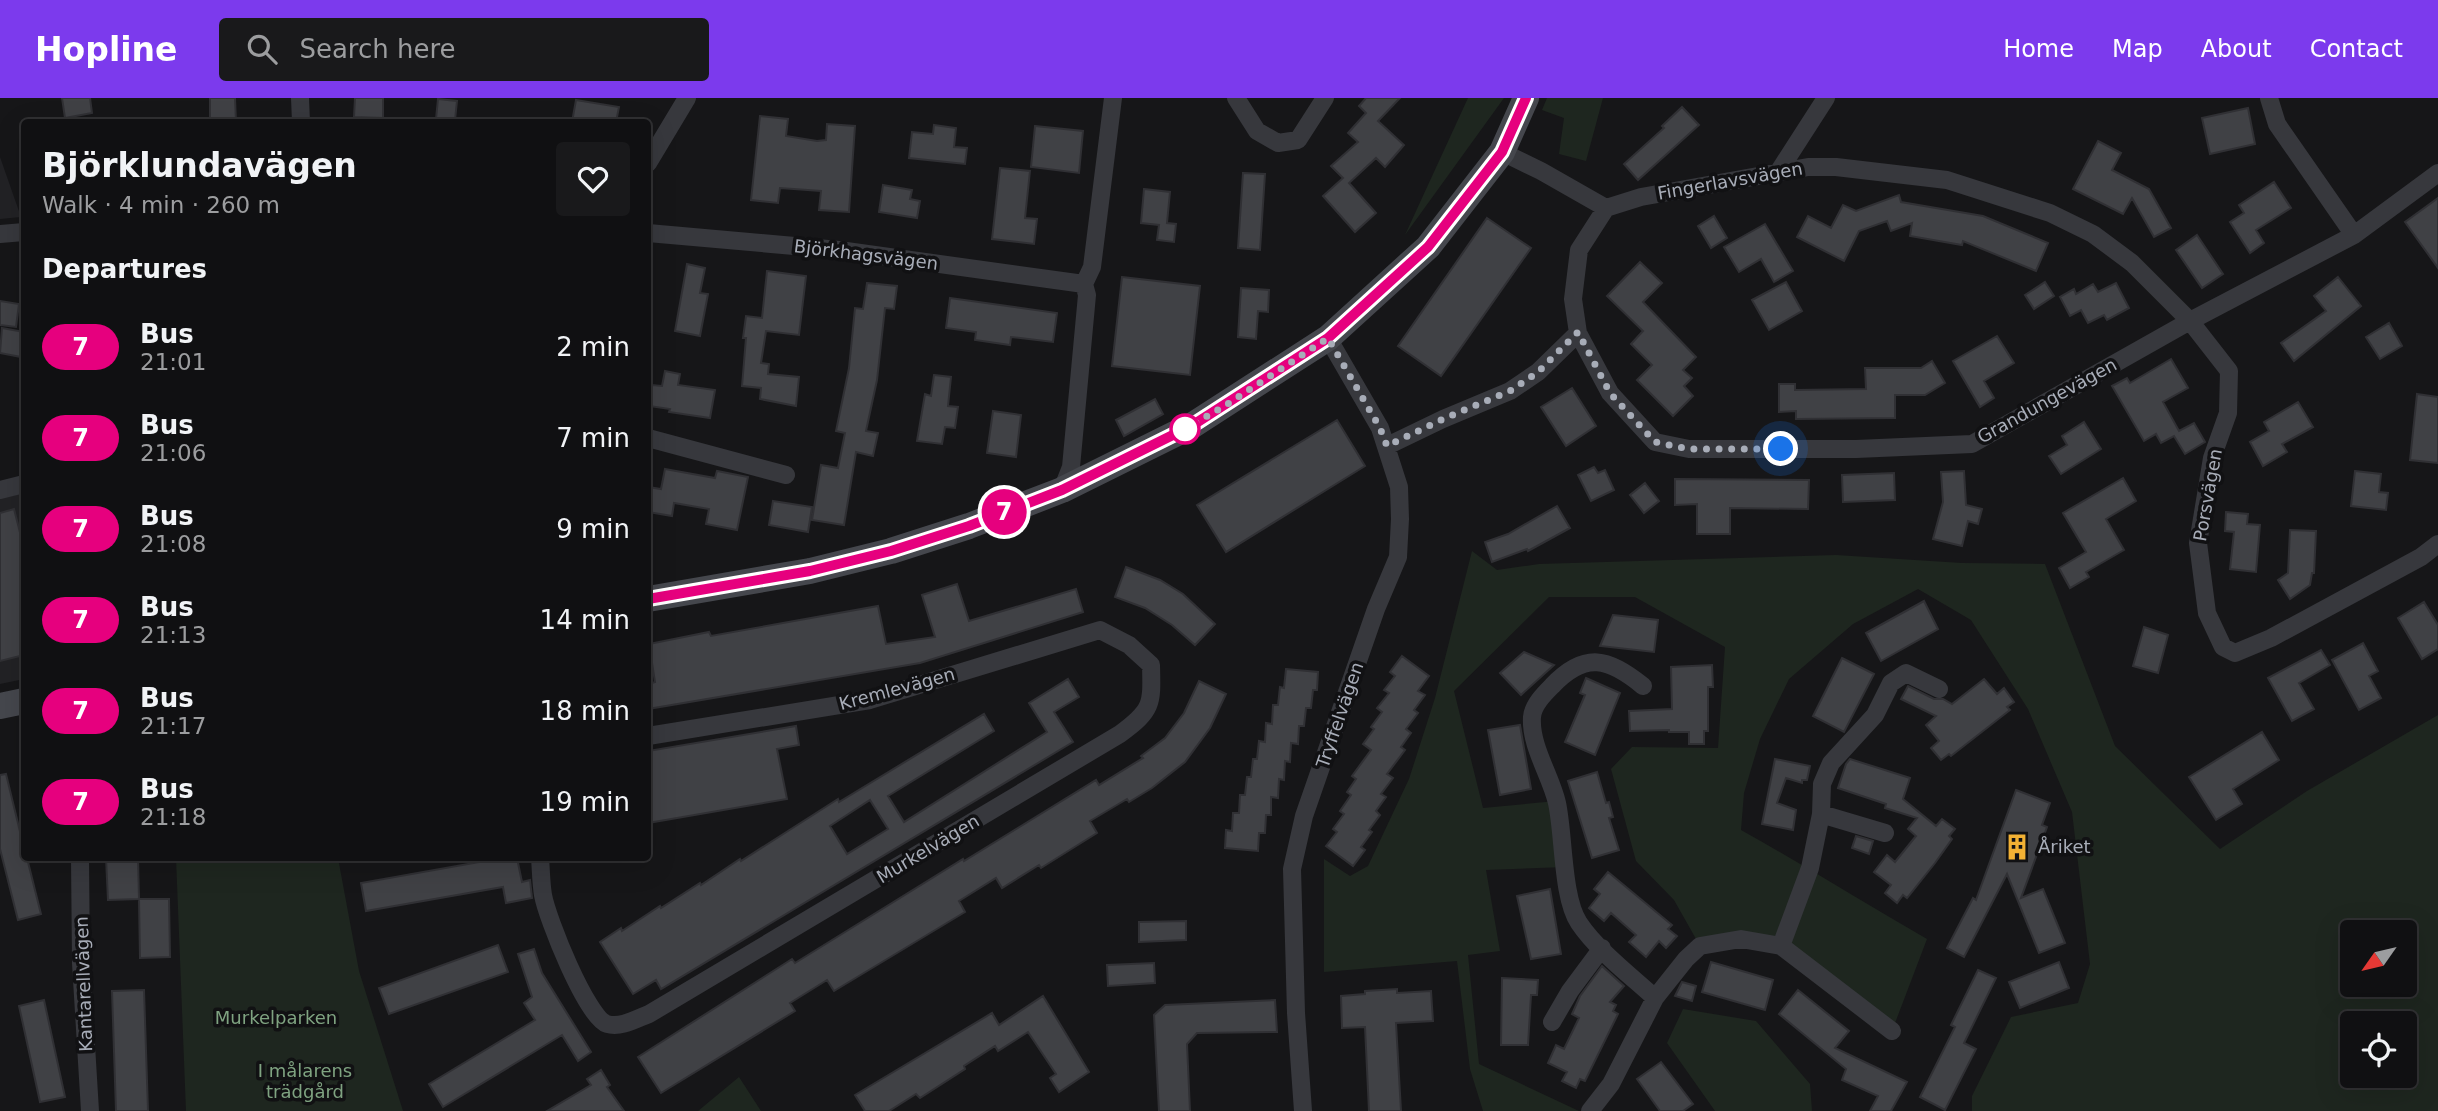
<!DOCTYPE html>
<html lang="en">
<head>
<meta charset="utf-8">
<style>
	:root { --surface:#101012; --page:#19191b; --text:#f1f3f6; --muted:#9c9d9f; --line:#303032; --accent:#7c3aed }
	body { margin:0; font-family:"DejaVu Sans",sans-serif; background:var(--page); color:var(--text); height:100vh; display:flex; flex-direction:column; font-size:26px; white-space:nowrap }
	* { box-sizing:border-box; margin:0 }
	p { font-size:23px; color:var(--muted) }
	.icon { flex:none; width:38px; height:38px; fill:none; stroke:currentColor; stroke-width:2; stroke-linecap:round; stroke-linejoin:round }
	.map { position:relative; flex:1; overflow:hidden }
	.sheet { position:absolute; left:21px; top:21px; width:630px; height:742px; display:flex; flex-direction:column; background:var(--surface); border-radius:7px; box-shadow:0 7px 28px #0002,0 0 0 2px var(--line) }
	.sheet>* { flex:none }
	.badge { padding:0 14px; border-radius:23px; font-size:24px; line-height:46px }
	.needle { width:46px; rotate:236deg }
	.tools { position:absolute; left:2340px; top:822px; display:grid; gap:14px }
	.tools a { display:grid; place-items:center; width:77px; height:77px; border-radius:7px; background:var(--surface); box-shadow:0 7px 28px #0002,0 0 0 2px var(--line); font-size:35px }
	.you { position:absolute; width:35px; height:35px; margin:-18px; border:5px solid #fff; border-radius:50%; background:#1a73e8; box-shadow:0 0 0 10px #1a73e833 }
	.map>.badge { position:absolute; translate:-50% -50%; box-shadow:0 0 0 4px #fff }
	h2 { padding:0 21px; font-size:26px; line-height:63px }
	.round { display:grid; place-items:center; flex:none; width:74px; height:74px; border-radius:7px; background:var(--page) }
	.head { display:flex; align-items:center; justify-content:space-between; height:119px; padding:0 21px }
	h1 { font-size:33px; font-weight:600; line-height:52px }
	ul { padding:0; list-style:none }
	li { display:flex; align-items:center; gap:21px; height:91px; padding:0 21px }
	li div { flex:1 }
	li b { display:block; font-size:26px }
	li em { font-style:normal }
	li .badge { min-width:77px; font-weight:700; text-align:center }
	header { display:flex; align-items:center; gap:42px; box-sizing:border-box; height:98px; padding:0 35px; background:var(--accent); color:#fff }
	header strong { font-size:33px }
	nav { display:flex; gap:38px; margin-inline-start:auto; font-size:24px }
	.search { width:490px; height:63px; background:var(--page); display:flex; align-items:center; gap:18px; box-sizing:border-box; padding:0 24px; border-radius:7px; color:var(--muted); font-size:26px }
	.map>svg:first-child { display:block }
	.built { fill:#222225 }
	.green { fill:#1e261f; fill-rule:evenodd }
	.building { fill:#404145; stroke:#303034; stroke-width:2; fill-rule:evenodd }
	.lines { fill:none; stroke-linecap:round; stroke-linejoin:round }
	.street { stroke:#37383d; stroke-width:18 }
	.secondary { stroke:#45474d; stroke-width:26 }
	.line-casing { stroke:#fff; stroke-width:16 }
	.line { stroke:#e6007e; stroke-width:10 }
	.walk { stroke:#a8adb8; stroke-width:7; stroke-dasharray:0 12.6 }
	.stop-dot { fill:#fff; stroke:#e6007e; stroke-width:3.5 }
	.labels { text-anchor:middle; stroke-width:7; stroke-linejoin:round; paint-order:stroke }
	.street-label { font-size:18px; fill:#a8adb8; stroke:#111113 }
	.poi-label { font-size:18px; fill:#a8adb8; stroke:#111113; text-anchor:start }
	.park-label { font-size:18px; fill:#7fa381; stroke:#111113 }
</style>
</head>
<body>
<header>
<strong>Hopline</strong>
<div class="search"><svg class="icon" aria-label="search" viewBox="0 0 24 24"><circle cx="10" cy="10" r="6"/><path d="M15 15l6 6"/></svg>Search here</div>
<nav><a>Home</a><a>Map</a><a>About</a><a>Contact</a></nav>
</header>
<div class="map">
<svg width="2438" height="1013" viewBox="0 0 2438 1013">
	<rect width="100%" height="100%" fill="#161618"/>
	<path class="built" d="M0,59L21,119L0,121Z
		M24,386V581L0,586V392Z"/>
	<path class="green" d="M1468,0H1504L1405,137Z
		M1547,0H1603L1586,63L1559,56L1564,20L1542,12Z
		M1472,453L1497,472L1539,466L1836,457L1962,465L2045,466L2115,648L2220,751L2307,693L2438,617V1013H1972V998L2011,919L2078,905L2090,866L2072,714L2028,611L1971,522L1918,491L1853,526L1789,581L1760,641L1744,695L1741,732C1804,767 1864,805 1927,841L1892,933L1781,848H1700L1674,802L1636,763L1611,671L1632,649L1718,650L1725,549L1635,499H1549L1454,593L1483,710L1556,703L1566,769L1486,772L1500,853L1468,857L1479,966L1579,1013H1483L1470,971L1457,863L1324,874V761L1350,778L1368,768L1409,681L1435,600ZM2352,835H2404V887H2352ZM2352,926H2404V978H2352Z
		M176,760H338L359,873L403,1013H186Z
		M1683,911L1756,923L1810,986L1812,1013H1715L1667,945Z
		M739,979L761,1013H698Z"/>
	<path class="building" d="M62,0H90L92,15L65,20Z
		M210,0H235L236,24H210Z
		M355,0H383V20L354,19Z
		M1366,0H1400L1378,23L1404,47L1385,69L1376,60L1349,85L1376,115L1355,134L1323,98L1343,80L1331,68L1358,44L1348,35L1366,15L1359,8Z
		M438,1L457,3L455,22L436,21Z
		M576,2L619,9L616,24H572Z
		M1682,9L1699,27L1638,82L1624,66L1664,30L1662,28Z
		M2248,10L2255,46L2210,56L2202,20Z
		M760,18L788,21L786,38L817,43L826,42L827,26L855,28L849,114L819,112L821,93L780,90L778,105L751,102Z
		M934,27L956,30L954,49L967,50L965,66L909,60L912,34L933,36Z
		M1035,28L1083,33L1079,75L1031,69Z
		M2098,43L2121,55L2112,72L2149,91L2171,130L2154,139L2132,100L2123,116L2073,91Z
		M1000,70L1030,73L1025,120L1037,121L1034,146L992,141Z
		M1243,75L1265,76L1260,152L1238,150Z
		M2274,84L2291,110L2256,132L2264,145L2250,155L2230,124L2244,115L2239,107Z
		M883,87L912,92L910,101L920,103L917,120L879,114Z
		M1144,91L1170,94L1167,125L1176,126L1174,144L1157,142L1159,127L1141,125Z
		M1899,97L1901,104L1983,118L2048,145L2036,173L1963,143L1962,147L1910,138L1912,125L1891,133L1887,123L1859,133L1844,163L1797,139L1808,118L1831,130L1843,107L1856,113Z
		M2438,100V170L2405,124Z
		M1714,118L1727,140L1711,150L1698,128Z
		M1487,120L1531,150L1441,278L1398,248Z
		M1765,126L1793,173L1774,184L1761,161L1739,174L1724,149Z
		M2197,137L2223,176L2202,190L2176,152Z
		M1640,164L1662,185L1643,204L1696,259L1683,272L1692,280L1684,288L1693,298L1673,318L1637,282L1652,267L1631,246L1643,233L1607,198Z
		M687,166L705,170L700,195L708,196L700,238L675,233Z
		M767,173L806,178L799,237L766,233L761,265L769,266L768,276L799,279L796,308L760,301L761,290L742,288L746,240H743L746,218L762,220Z
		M1122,179L1200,188L1190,277L1112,268Z
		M2338,179L2361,208L2294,263L2281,245L2326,213L2314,198Z
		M1786,184L1802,213L1769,232L1752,202Z
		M2045,184L2054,198L2034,211L2025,197Z
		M867,185L897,188L894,211L885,210L877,282L866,333L878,335L873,358L856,354L844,427L812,422L821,367L838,370L845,335L836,333L849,270L855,210L863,211Z
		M2116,185L2129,210L2107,222L2104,217L2088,225L2081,212L2070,218L2060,199L2074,191L2076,196L2093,186L2098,194Z
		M1241,190L1269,192L1268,214L1258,213L1256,241L1238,239Z
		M950,200L1057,215L1053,244L1011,239L1010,247L975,242L976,234L946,230Z
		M0,203L19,206L16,229L0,227Z
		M2389,225L2402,248L2380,261L2366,239Z
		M2,230L24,234L21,259L0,255Z
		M1997,238L2014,265L1984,283L1994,300L1980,309L1953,263Z
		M2171,261L2188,290L2163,304L2179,333L2194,325L2205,344L2185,356L2174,338L2161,345L2156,336L2144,343L2112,288L2127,280L2130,285Z
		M1932,263L1945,285L1925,297H1895V320L1796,321V313L1779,314V286H1795V292L1866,291L1865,270H1921Z
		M665,273L680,276L678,287L715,292L710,320L669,314L670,311L649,308L652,287L662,288Z
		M934,277L951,279L948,308L958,309L955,330L945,329L942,346L917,343L925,296L931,298Z
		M1572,290L1596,328L1566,348L1541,309Z
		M2417,296L2438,299V365L2410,362Z
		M1155,301L1163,316L1124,338L1116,322Z
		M2298,304L2313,329L2282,346L2287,354L2263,368L2250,344L2269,333L2264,324Z
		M993,313L1021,317L1016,359L987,355Z
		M1337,322L1365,368L1226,454L1197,407Z
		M2084,324L2101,351L2061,376L2049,358L2067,347L2062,338Z
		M1594,369L1598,375L1605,372L1614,392L1591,403L1578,377Z
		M665,371L715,380L717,373L748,379L737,432L706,426L709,411L674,405L672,418L648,414V389L661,391Z
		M1964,373L1966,407L1982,411L1978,426L1968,423L1962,448L1933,441L1943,404L1941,374Z
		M2355,373L2381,376L2379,394L2388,395L2386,412L2351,408Z
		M1894,375L1895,402L1843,404L1842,377Z
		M2123,380L2136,403L2106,421L2124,452L2086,474L2089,479L2070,490L2059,470L2086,454L2063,415Z
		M1675,381L1809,382L1808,411L1730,410V436H1697V406L1675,407Z
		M1645,385L1659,403L1644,415L1630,397Z
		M773,403L812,409L808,434L769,427Z
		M1557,408L1570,430L1528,453L1527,451L1492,464L1485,444L1508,436Z
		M14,411L24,450V557L0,563V415Z
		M2226,414L2248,416L2247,426L2260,427L2256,474L2230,471L2234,434L2225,433Z
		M2290,432L2316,433L2314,475H2312L2310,487L2290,501L2278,482L2288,475Z
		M1126,469L1160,482L1183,496L1215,526L1195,547L1172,527L1145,510L1115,499Z
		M957,486L969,523L1076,491L1083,514L920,565L648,611V586L655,584L649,546L709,534L711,538L878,508L886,546L935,539L922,497Z
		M1924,503L1938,531L1881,563L1866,535Z
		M2424,504L2438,527V551L2422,561L2398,520Z
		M1613,517L1658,522L1654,554L1600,548Z
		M2144,529L2168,537L2158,575L2133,568Z
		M2363,545L2378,573L2369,578L2381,600L2359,612L2332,562Z
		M2321,552L2330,567L2299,585L2314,611L2292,623L2268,580Z
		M1524,554L1554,567L1521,597L1500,575Z
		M1402,558L1429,578L1418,593L1425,597L1414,612L1418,615L1406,631L1411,635L1401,649L1405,652L1387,676L1393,680L1381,696L1386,699L1376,713L1380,717L1369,732L1372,734L1361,749L1365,752L1353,768L1326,748L1337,734L1333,731L1344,716L1340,713L1351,697L1347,694L1356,681L1352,678L1371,652L1363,646L1374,631L1371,629L1382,614L1377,610L1389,595L1384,592L1395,578L1390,574Z
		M1842,560L1874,576L1844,634L1813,618Z
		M1712,567L1713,589H1708V633H1704V646H1689V634H1669V632L1630,633L1629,613L1672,611L1671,569Z
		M1286,571L1318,574L1317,592H1313L1311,610H1306L1304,628H1299L1298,646L1291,645L1290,664L1285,663L1284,682L1279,681L1278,700L1271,699V717H1266L1265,735H1259L1258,753L1225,750L1226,732L1232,733L1233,715H1239L1240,697H1245L1247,679H1251L1253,661H1257L1259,643L1265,644L1266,625L1272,626L1273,607H1278L1280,589L1284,590Z
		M1586,580L1620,595L1595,657L1565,644L1585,597L1580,595Z
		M1068,581L1079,599L1054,614L1073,644L661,891L656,882L633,896L600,844L621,830L622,833L660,808L661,810L700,785L701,787L740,761L741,763L838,701L839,704L984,616L994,633L888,698L904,724L1047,634L1029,605ZM870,702L888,731L847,756L830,728Z
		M1984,581L1997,596L2004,590L2014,604L2007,609L2010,612L1951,658L1949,656L1941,662L1931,650L1939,643L1926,627L1936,618L1901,601L1908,588L1934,601H1943L1952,606Z
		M1199,583L1226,596L1210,630L1185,664L1152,690L1129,704L1127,701L1090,723L1097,735L1041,770L1039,767L1002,790L996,780L959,803L965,814L834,893L827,882L790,905L795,913L661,995L638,959L792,861L795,865L963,761L964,763L1096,682L1099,687L1143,660L1141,658L1165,640L1184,615Z
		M1520,627L1531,691L1500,697L1488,632Z
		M796,628L799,647L777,651L787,701L648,725V653Z
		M2262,634L2279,662L2233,691L2242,706L2216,722L2189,679Z
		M1775,661L1810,668L1807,682H1802V685L1786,680L1777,705L1796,712L1793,732L1762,726Z
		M1850,661L1910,680L1903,701L1936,728L1942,721L1955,731L1949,738L1952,741L1935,765L1907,800L1903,797L1897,805L1885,795L1891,787L1874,774L1887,757L1895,764L1916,738L1908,731L1917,720L1885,710L1886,706L1838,690L1846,666Z
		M1597,674L1606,705L1609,704L1613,719L1609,720L1619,752L1592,760L1568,683Z
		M6,676L24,750V760H27L41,816L18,822L0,751V677Z
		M2016,692L2050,705L2042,727L2047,729L2021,800L2043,791L2065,845L2039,855L2007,776L1964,859L1947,850L1973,800L1976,802Z
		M1856,738L1873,743L1869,756L1852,750Z
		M106,760H138L139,801L108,802Z
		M484,760H517L522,784L530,782L532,800L506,805L503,789L366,813L361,785L485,763Z
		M1608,774L1672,827L1668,831L1677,838L1666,850L1659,843L1646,859L1629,844L1636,837L1611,815L1604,823L1589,810L1600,796L1594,791Z
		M1550,791L1561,856L1531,861L1517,798Z
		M139,801H169L170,859L140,860Z
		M1186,823V842L1139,844V824Z
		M498,847L508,874L389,916L379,890Z
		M534,851L542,875L591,954L578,963L562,937L443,1009L429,986L535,922L524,905L532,899L518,856Z
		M1711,864L1773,882L1765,912L1702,894Z
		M2059,864L2069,890L2020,910L2009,884Z
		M1154,865L1155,885L1108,888L1107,867Z
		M1602,868L1624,888L1610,904L1616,907L1613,913L1618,916L1585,983L1580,981L1576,990L1562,983L1567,974L1548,965L1556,947L1564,951L1579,920L1572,916L1580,898Z
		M1978,872L1996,880L1964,945L1976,951L1945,1012L1920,999L1955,929L1951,927Z
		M1502,880L1538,882L1537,897H1531L1528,947H1501Z
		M1682,884L1696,888L1692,903L1675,898Z
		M1397,891V895L1431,893L1433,923L1396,925L1401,1013H1369L1365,929L1342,930L1341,898L1365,896V893Z
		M144,892L148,1013H116L112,893Z
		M1798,892L1849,933L1835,950L1907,984L1891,1013H1870L1878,998L1842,982L1846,971L1779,916Z
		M1043,898L1089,974L1059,994L1050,980L1056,976L1028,934L998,953L995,948L964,968L965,971L920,1000L916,996L889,1013H865L855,997L992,915L999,927Z
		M44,902L65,999L40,1004L19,908Z
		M1275,902L1277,934L1197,935L1187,946L1190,1013H1159L1154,917L1165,907Z
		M1661,964L1693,1006L1683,1013H1660L1637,981Z
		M601,972L610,987L607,989L624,1013H547L591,987L587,981Z"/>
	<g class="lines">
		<path class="street" d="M300,0L301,24
			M1236,0L1257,33L1278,45L1298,42L1325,0
			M2269,0L2277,26L2354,137
			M1502,54L1541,73L1606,110L1579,152L1573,201L1578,235L1610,295L1655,344L1689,351H1856L1972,346L2190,223L2354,137L2438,75
			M648,65L687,0
			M1779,73L1826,0
			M1606,110L1641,99L1808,69H1836L1947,82L2050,115L2093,136L2132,165L2190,223L2229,273L2228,315L2212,360L2198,445L2207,515L2223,549L2235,555L2271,540L2421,459L2438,446
			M648,135L839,152L1084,186
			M0,136L24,134
			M648,340L786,377
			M1387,348L1443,321L1510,293L1538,274L1578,235
			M0,392L24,386
			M1062,392L1071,369L1087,197L1084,186L1092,169L1113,0
			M1643,588C1609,560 1585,553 1552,588C1544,596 1533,607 1532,619C1530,648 1551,678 1557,705C1564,737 1562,800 1579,825C1597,852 1631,878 1655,900
			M1821,716L1822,686L1831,665L1875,617L1891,585L1906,575L1939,591
			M80,760L81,865L90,1013
			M540,760C541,772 541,785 543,797C547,820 587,920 607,926C621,930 636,921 649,916L1120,636C1153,612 1152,606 1151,567L1129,547L1100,532L870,602L648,638
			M1781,848L1810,770L1821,716L1885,735
			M1552,924L1570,893L1602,850
			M1303,1013L1296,915L1292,771L1304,718L1376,511L1398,459L1400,421L1399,389L1380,330L1328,240
			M1590,1013L1611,986L1655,900L1686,861L1700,848L1741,841L1781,848L1892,933"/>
		<path class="secondary" d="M648,501L810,473L891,453L969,428L1062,392L1193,327L1328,240L1428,149L1502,54L1526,0
			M0,608L24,603"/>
	</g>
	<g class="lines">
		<g class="line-casing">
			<path id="line" d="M648,501L810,473L891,453L969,428L1062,392L1193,327L1328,240L1428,149L1502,54L1526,0"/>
		</g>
		<use href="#line" class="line"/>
		<path class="walk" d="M1185,331L1223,309L1328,240L1380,330L1387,348L1443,321L1510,293L1538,274L1578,234L1610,295L1655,344L1689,351H1781"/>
	</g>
	<defs>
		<g id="building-bare" transform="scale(2.1)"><path d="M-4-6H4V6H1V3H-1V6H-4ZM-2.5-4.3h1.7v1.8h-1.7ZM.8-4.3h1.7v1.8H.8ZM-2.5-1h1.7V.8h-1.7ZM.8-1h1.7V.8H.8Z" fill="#f2b134" stroke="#111113" stroke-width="2.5" paint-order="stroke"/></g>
	</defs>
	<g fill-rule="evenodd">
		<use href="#building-bare" x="2017" y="749"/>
	</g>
	<circle class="stop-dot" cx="1185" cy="331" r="14"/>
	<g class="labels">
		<g class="street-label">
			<text transform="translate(1730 83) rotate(-10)" y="6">Fingerlavsvägen</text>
			<text transform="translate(866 157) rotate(7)" y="6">Björkhagsvägen</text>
			<text transform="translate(2047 303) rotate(-29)" y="6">Grandungevägen</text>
			<text transform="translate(2208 397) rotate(-80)" y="6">Porsvägen</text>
			<text transform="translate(897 591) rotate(-15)" y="6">Kremlevägen</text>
			<text transform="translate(1340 617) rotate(-71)" y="6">Tryffelvägen</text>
			<text transform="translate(928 751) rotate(-31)" y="6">Murkelvägen</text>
			<text transform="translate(84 886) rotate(-92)" y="6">Kantarellvägen</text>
		</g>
		<g class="poi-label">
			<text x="2038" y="755">Åriket</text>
		</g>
		<g class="park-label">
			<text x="276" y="926">Murkelparken</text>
			<text x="305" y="979">I målarens<tspan x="305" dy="21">trädgård</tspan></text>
		</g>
	</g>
</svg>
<div class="tools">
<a><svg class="needle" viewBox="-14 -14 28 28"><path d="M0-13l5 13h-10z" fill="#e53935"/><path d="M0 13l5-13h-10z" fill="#9c9d9f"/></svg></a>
<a><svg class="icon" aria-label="locate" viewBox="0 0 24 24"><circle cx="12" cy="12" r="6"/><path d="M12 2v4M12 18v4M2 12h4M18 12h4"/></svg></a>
</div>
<div class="you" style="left:1781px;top:351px"></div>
<b class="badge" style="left:1004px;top:414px;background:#e6007e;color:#fff">7</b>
<section class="sheet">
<div class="head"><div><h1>Björklundavägen</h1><p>Walk · 4 min · 260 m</p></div><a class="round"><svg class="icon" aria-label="heart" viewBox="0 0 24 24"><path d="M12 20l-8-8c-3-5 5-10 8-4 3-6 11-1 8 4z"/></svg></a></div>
<h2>Departures</h2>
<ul>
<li><span class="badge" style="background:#e6007e;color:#fff">7</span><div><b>Bus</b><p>21:01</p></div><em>2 min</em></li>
<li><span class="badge" style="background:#e6007e;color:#fff">7</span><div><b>Bus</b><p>21:06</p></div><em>7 min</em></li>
<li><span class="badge" style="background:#e6007e;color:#fff">7</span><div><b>Bus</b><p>21:08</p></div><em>9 min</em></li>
<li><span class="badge" style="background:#e6007e;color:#fff">7</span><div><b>Bus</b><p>21:13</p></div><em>14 min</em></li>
<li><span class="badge" style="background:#e6007e;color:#fff">7</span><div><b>Bus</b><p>21:17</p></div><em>18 min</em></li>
<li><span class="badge" style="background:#e6007e;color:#fff">7</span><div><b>Bus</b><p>21:18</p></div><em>19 min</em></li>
</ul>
</section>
</div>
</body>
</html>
